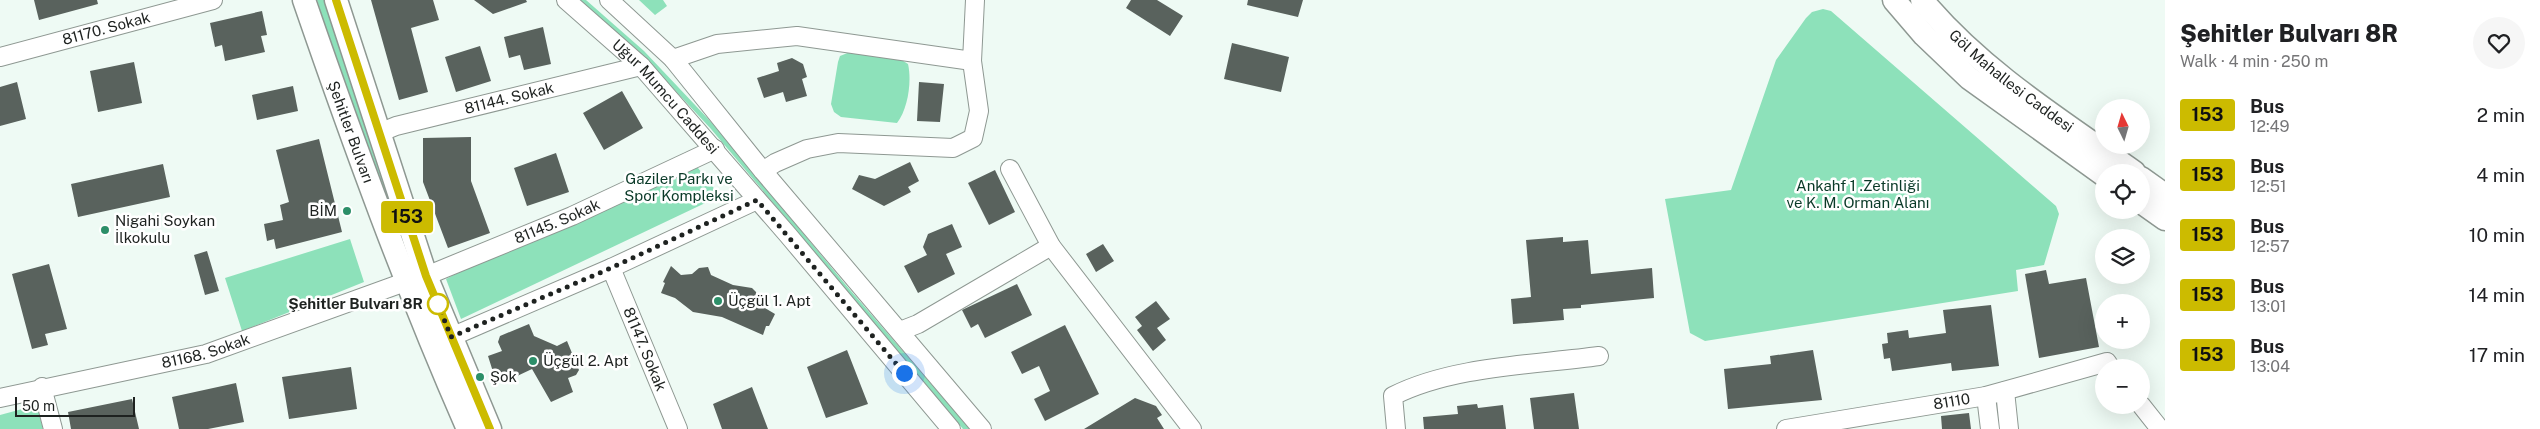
<!DOCTYPE html>
<html lang="en">
<head>
<meta charset="utf-8">
<style>
	:root { --surface:#fff; --page:#f6f6f6; --text:#202124; --muted:#757577 }
	body { margin:0; font-family:"Public Sans",sans-serif; background:var(--page); color:var(--text); height:100vh; display:flex; flex-direction:column; font-size:19px; white-space:nowrap }
	* { box-sizing:border-box; margin:0 }
	p { font-size:16px; color:var(--muted) }
	.icon { flex:none; width:28px; height:28px; fill:none; stroke:currentColor; stroke-width:2; stroke-linecap:round; stroke-linejoin:round }
	.map { position:relative; flex:1; overflow:hidden }
	.side { display:flex; flex-direction:column; background:var(--surface); width:375px }
	.side>* { flex:none }
	.badge { padding:0 10px; border-radius:4px; font-size:18px; line-height:32px }
	.needle { width:32px; rotate:355deg }
	.buttons { position:absolute; left:2095px; top:99px; display:grid; gap:10px }
	.buttons a { display:grid; place-items:center; width:55px; height:55px; border-radius:50%; background:var(--surface); box-shadow:0 5px 20px #0002; font-size:25px }
	.scale { position:absolute; left:15px; bottom:12px; width:120px; box-sizing:border-box; padding-left:5px; border:2px solid #1e2220; border-top:0; font-size:14px; line-height:18px; white-space:nowrap; color:#1e2220; -webkit-text-stroke:4px #fff; paint-order:stroke }
	.you { position:absolute; width:25px; height:25px; margin:-12px; border:4px solid #fff; border-radius:50%; background:#1a73e8; box-shadow:0 0 0 8px #1a73e833 }
	.map>.badge { position:absolute; translate:-50% -50%; box-shadow:0 0 0 2px #fff }
	.round { display:grid; place-items:center; flex:none; width:52px; height:52px; border-radius:26px; background:var(--page) }
	.summary { display:flex; align-items:center; justify-content:space-between; height:85px; padding:0 15px }
	h1 { font-size:24px; font-weight:800; line-height:38px }
	ul { padding:0; list-style:none }
	li { display:flex; align-items:center; gap:15px; height:60px; padding:0 15px }
	li div { flex:1 }
	li b { display:block; font-size:19px }
	li em { font-style:normal }
	li .badge { min-width:55px; font-weight:700; text-align:center }
	main { display:flex; flex:1; min-height:0 }
	.map>svg:first-child { display:block }
	.green { fill:#8de1ba }
	.building { fill:#59625d }
	.lines { fill:none; stroke-linecap:round; stroke-linejoin:round }
	.minor-casing { stroke:#8e9892; stroke-width:20 }
	.major-casing { stroke:#8e9892; stroke-width:25 }
	.minor { stroke:#fff; stroke-width:18 }
	.major { stroke:#fff; stroke-width:22 }
	.line-casing { stroke:#fff; stroke-width:11 }
	.line { stroke:#cb0; stroke-width:8 }
	.walk { stroke:#1e2220; stroke-width:5; stroke-dasharray:0 9 }
	.poi-dot { fill:#2d8f69; stroke:#fff; stroke-width:2 }
	.stop-dot { fill:#fff; stroke:#cb0; stroke-width:2.5 }
	.labels { text-anchor:middle; stroke-width:5; stroke-linejoin:round; paint-order:stroke }
	.street-label { font-size:15px; fill:#1e2220; stroke:#fff }
	.park-label { font-size:15px; fill:#0a3a28; stroke:#fff }
	.poi-label { font-size:15px; fill:#1e2220; stroke:#fff; text-anchor:start }
	.stop-label { font-size:15px; font-weight:bold; fill:#1e2220; stroke:#fff; text-anchor:end }
</style>
</head>
<body>
<main>
<div class="map">
<svg width="2165" height="429" viewBox="0 0 2165 429">
	<rect width="100%" height="100%" fill="#eefaf4"/>
	<path class="green" d="M317,0H325L378,168L442,339L483,429H478C416,290 362,146 317,0Z
		M579,0H586L644,51L713,124L845,284L970,429H963L711,129L642,55Z
		M639,0H663L667,6L655,15Z
		M1823,9L1831,11L2056,206L2059,214L2044,265L2016,270L2018,291L1705,341L1690,333L1665,199L1731,190L1776,60L1806,18L1812,12Z
		M850,52L900,59L908,64C912,81 908,109 897,123L841,117L834,112L831,104L838,62L840,56Z
		M687,154L720,196L461,319L446,279Z
		M350,239L364,282L242,331L225,278Z
		M37,405L43,429H0V415Z"/>
	<path class="building" d="M34,0H97L98,4L39,20Z
		M371,0H433L439,20L411,28L428,92L399,100Z
		M474,0H526L527,2L493,14Z
		M1131,0H1157L1183,16L1170,36L1126,8Z
		M1248,0H1303L1298,17L1247,5Z
		M262,11L267,35L261,36L265,52L225,61L222,45L215,47L210,23Z
		M543,27L551,64L524,70L520,55L509,58L504,37Z
		M1232,43L1289,57L1281,92L1224,79Z
		M480,46L491,81L456,92L445,57Z
		M792,58L803,64L807,77L802,79L807,96L786,102L783,92L764,98L757,78L779,71L777,63Z
		M134,62L142,103L98,112L90,71Z
		M17,82L26,119L0,126V87Z
		M919,82L944,84L940,122L917,121Z
		M293,86L298,111L257,120L252,95Z
		M622,91L643,128L604,150L583,113Z
		M471,137V181L490,233L448,248L423,182V138Z
		M319,139L342,232L276,249L274,239L267,241L264,224L283,220L280,205L289,202L276,150Z
		M556,153L569,192L527,206L514,168Z
		M910,162L919,181L908,187L911,192L884,206L852,189L859,175L875,179Z
		M163,164L170,197L78,217L71,184Z
		M995,170L1015,212L989,225L968,183Z
		M952,224L962,247L946,254L955,274L918,293L904,266L927,255L923,247L928,234Z
		M1563,237V242L1588,240L1591,274L1652,268L1654,298L1581,305V308L1563,309L1564,320L1513,324L1511,299L1531,297L1526,240Z
		M1103,244L1114,261L1096,272L1086,254Z
		M207,251L219,291L205,295L194,255Z
		M49,264L67,329L45,334L48,345L32,349L12,274Z
		M671,266L681,275L692,274L699,268L708,267L711,275L733,285L752,288L756,292L758,304L775,314L769,326H766L763,335L722,317L693,312L675,298L661,293L665,283L663,282Z
		M2046,270L2049,284L2086,278L2099,347L2039,358L2025,274Z
		M1017,284L1032,315L985,338L978,324L971,328L962,310Z
		M1156,301L1170,319L1157,328L1166,340L1153,351L1137,330L1142,326L1135,317Z
		M1991,305L1999,366L1952,371L1951,363L1892,371L1890,358L1884,359L1882,344L1888,343L1887,333L1908,330L1909,338L1946,333L1943,310Z
		M529,324L534,336L557,346L567,341L579,370L576,375L568,378L573,392L551,402L532,369L515,377L503,379L494,375L488,356L502,351L498,342L500,336Z
		M1065,325L1099,394L1045,421L1034,399L1050,391L1039,366L1022,374L1011,352Z
		M847,350L868,404L826,418L807,367Z
		M1813,350L1822,400L1728,409L1724,369L1771,364L1770,356Z
		M351,367L357,409L289,419L282,377Z
		M236,383L244,422L208,429H179L172,397Z
		M752,387L768,429H722L713,404Z
		M1574,393L1579,429H1534L1530,398Z
		M1135,398L1156,406L1162,415L1157,418L1164,429H1084Z
		M132,399L139,429H71L68,412Z
		M1477,404L1478,408L1503,405L1506,429H1424L1423,417L1458,414L1457,406Z
		M1969,413L1971,429H1942L1941,416Z"/>
	<g class="lines">
		<g class="minor-casing">
			<g id="minor">
				<path id="s1" d="M566,0L641,66L788,235L951,429"/>
				<path d="M609,0L673,59L763,171L982,429"/>
				<path id="s2" d="M0,57L213,0"/>
				<path d="M673,59L717,44L797,36L972,61L975,0"/>
				<path id="s3" d="M379,133L396,126L641,66"/>
				<path d="M1010,169L1051,246L1192,429"/>
				<path d="M763,171L775,163L807,149L838,143L953,148L973,138L979,111L972,61"/>
				<path id="s4" d="M611,268L678,429"/>
				<path id="s5" d="M426,276L572,216L715,149"/>
				<path d="M900,331L918,324L1051,246"/>
				<path d="M451,337L611,268L757,200"/>
				<path d="M42,387L53,429"/>
				<path d="M2005,391L2009,429"/>
				<path d="M1986,396L1990,429"/>
				<path id="s6" d="M0,398L206,354L405,282"/>
				<path d="M2141,405L2160,429"/>
				<path d="M1396,429L1393,396C1452,366 1533,365 1599,356"/>
				<path id="s7" d="M1786,429L1986,396L2107,362L2111,368"/>
			</g>
		</g>
		<g class="major-casing">
			<g id="major">
				<path id="s8" d="M304,0C354,145 406,288 468,429"/>
				<path d="M336,0L426,276L490,429"/>
				<path d="M1894,0L1924,35L1969,78L2104,175"/>
				<path id="s9" d="M1922,0C1980,70 2060,120 2134,172"/>
				<path d="M2141,178L2165,195"/>
				<path d="M2141,202L2165,219"/>
			</g>
		</g>
		<use href="#minor" class="minor"/>
		<use href="#major" class="major"/>
	</g>
	<g class="lines">
		<g class="line-casing">
			<path id="line" d="M336,0L426,276L490,429"/>
		</g>
		<use href="#line" class="line"/>
		<path class="walk" d="M438,304L451,337L611,268L757,200L904,373"/>
	</g>
	<g class="poi-dot">
		<circle cx="347" cy="211" r="5"/>
		<circle cx="105" cy="230" r="5"/>
		<circle cx="718" cy="301" r="5"/>
		<circle cx="533" cy="361" r="5"/>
		<circle cx="480" cy="377" r="5"/>
	</g>
	<circle class="stop-dot" cx="438" cy="304" r="10"/>
	<g class="labels">
		<g class="street-label">
			<text dy="5" stroke="none"><textPath href="#s2" startOffset="110">81170. Sokak</textPath></text>
			<text dy="5" stroke="none"><textPath href="#s9" startOffset="121">Göl Mahallesi Caddesi</textPath></text>
			<text dy="5" stroke="none"><textPath href="#s1" startOffset="139">Uğur Mumcu Caddesi</textPath></text>
			<text dy="5" stroke="none"><textPath href="#s3" startOffset="135">81144. Sokak</textPath></text>
			<text dy="5" stroke="none"><textPath href="#s8" startOffset="140">Şehitler Bulvarı</textPath></text>
			<text dy="5" stroke="none"><textPath href="#s5" startOffset="142">81145. Sokak</textPath></text>
			<text dy="5" stroke="none"><textPath href="#s4" startOffset="88">81147. Sokak</textPath></text>
			<text dy="5" stroke="none"><textPath href="#s6" startOffset="211">81168. Sokak</textPath></text>
			<text dy="5" stroke="none"><textPath href="#s7" startOffset="168">81110</textPath></text>
		</g>
		<g class="park-label">
			<text x="679" y="184">Gaziler Parkı ve<tspan x="679" dy="17">Spor Kompleksi</tspan></text>
			<text x="1858" y="191">Ankahf 1 .Zetinliği<tspan x="1858" dy="17">ve K. M. Orman Alanı</tspan></text>
		</g>
		<g class="poi-label">
			<text x="337" y="216" text-anchor="end">BİM</text>
			<text x="115" y="226">Nigahi Soykan<tspan x="115" dy="17">İlkokulu</tspan></text>
			<text x="728" y="306">Üçgül 1. Apt</text>
			<text x="543" y="366">Üçgül 2. Apt</text>
			<text x="490" y="382">Şok</text>
		</g>
		<g class="stop-label">
			<text x="423" y="309">Şehitler Bulvarı 8R</text>
		</g>
	</g>
</svg>
<div class="buttons">
<a><svg class="needle" viewBox="-14 -14 28 28"><path d="M0-13l5 13h-10z" fill="#e53935"/><path d="M0 13l5-13h-10z" fill="#757577"/></svg></a>
<a><svg class="icon" aria-label="locate" viewBox="0 0 24 24"><circle cx="12" cy="12" r="6"/><path d="M12 2v4M12 18v4M2 12h4M18 12h4"/></svg></a>
<a><svg class="icon" aria-label="layers" viewBox="0 0 24 24"><path d="M12 4l9 5-9 5-9-5zM3 14l9 5 9-5"/></svg></a>
<a>+</a>
<a>−</a>
</div>
<div class="scale">50 m</div>
<div class="you" style="left:904px;top:373px"></div>
<b class="badge" style="left:407px;top:217px;background:#cb0;color:#111">153</b>
</div>
<section class="side">
<div class="summary"><div><h1>Şehitler Bulvarı 8R</h1><p>Walk · 4 min · 250 m</p></div><a class="round"><svg class="icon" aria-label="heart" viewBox="0 0 24 24"><path d="M12 20l-8-8c-3-5 5-10 8-4 3-6 11-1 8 4z"/></svg></a></div>
<ul>
<li><span class="badge" style="background:#cb0;color:#111">153</span><div><b>Bus</b><p>12:49</p></div><em>2 min</em></li>
<li><span class="badge" style="background:#cb0;color:#111">153</span><div><b>Bus</b><p>12:51</p></div><em>4 min</em></li>
<li><span class="badge" style="background:#cb0;color:#111">153</span><div><b>Bus</b><p>12:57</p></div><em>10 min</em></li>
<li><span class="badge" style="background:#cb0;color:#111">153</span><div><b>Bus</b><p>13:01</p></div><em>14 min</em></li>
<li><span class="badge" style="background:#cb0;color:#111">153</span><div><b>Bus</b><p>13:04</p></div><em>17 min</em></li>
</ul>
</section>
</main>
</body>
</html>
